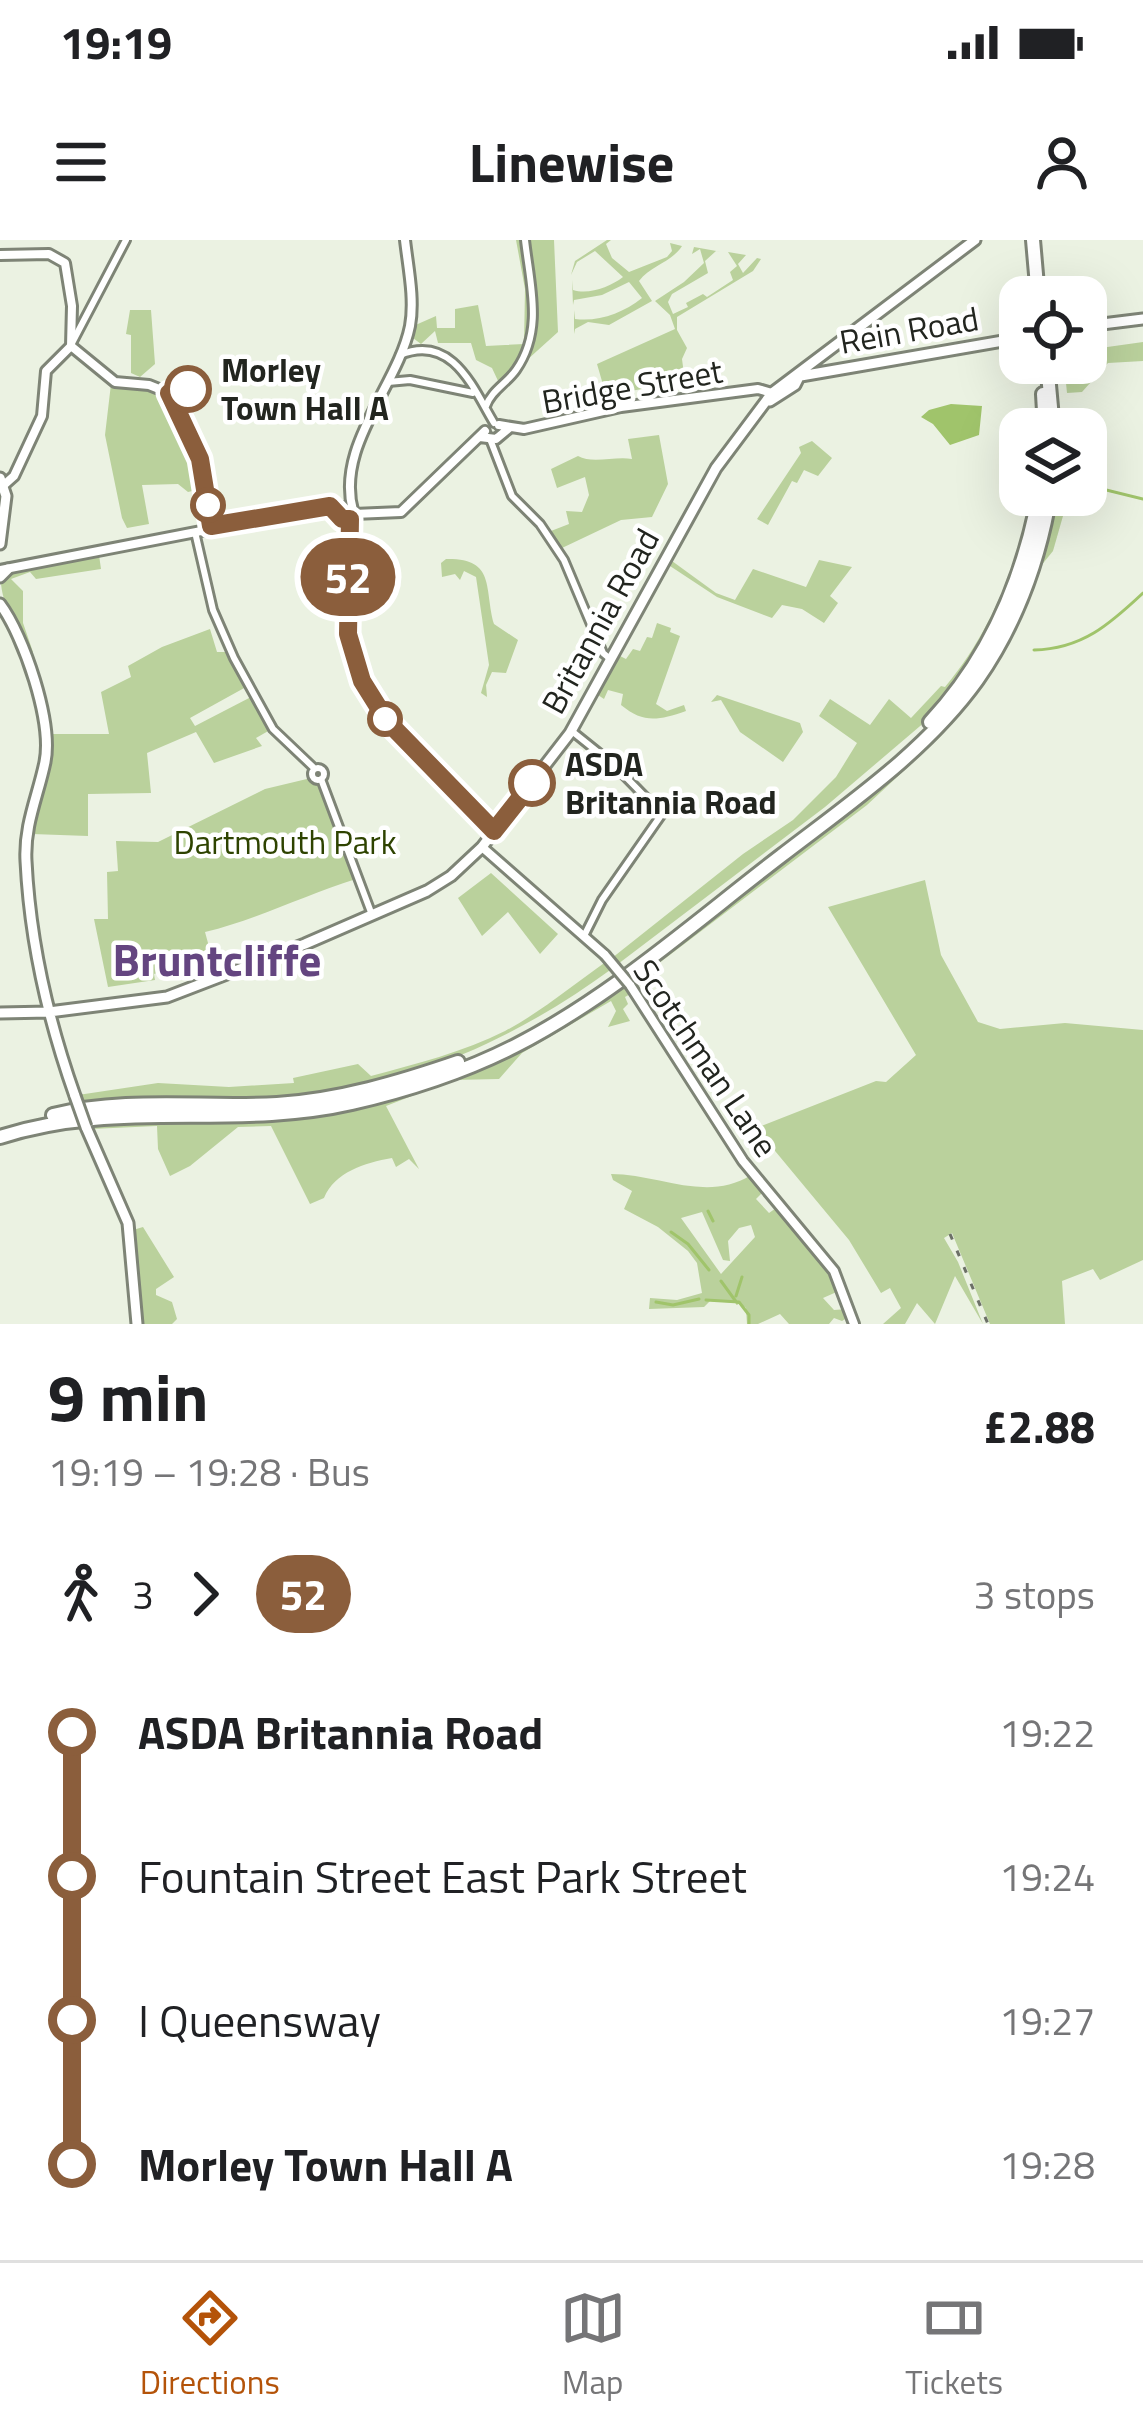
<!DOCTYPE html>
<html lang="en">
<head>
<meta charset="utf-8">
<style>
	:root { --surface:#fff; --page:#f2f2f2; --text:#202124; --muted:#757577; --line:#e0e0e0; --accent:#b45309 }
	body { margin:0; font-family:"Titillium Web",sans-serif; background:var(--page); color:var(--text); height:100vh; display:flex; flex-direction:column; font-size:45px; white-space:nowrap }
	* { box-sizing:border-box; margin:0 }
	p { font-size:39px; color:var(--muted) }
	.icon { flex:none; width:66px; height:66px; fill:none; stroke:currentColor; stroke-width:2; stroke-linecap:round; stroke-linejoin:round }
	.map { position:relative; height:1084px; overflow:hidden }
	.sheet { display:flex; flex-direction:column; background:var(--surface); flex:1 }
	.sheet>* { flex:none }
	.badge { padding:0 24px; border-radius:39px; font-size:42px; line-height:78px }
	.controls { position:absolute; left:999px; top:36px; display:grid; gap:24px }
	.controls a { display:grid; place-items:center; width:108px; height:108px; border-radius:24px; background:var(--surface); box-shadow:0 12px 48px #0002; font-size:60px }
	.map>.badge { position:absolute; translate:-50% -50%; box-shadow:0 0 0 6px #fff }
	.legs { display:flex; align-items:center; gap:18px; height:132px; padding:0 48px; font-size:39px }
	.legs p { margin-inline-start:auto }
	.head { display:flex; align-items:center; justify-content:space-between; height:204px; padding:0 48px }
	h1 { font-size:66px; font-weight:700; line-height:90px }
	ul { padding:0 48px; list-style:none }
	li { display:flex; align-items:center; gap:42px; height:144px; font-size:45px }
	li i { display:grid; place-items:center; width:18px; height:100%; margin:0 15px; background:currentColor }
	li i::after { content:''; width:30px; height:30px; margin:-15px; border:9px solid; border-radius:50%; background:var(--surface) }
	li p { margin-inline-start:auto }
	li:first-child i { background:linear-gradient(#0000 50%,currentColor 0) }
	li:last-child i { background:linear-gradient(currentColor 50%,#0000 0) }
	.status { display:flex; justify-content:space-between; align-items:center; height:84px; padding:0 60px; background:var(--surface); direction:ltr }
	.status svg { height:33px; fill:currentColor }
	header { display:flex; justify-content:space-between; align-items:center; height:156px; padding:0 48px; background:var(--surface); font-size:54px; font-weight:700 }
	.tabs { display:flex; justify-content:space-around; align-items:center; height:168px; border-top:3px solid var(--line); background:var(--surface); font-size:33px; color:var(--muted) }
	.tabs a { display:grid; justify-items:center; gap:6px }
	.tabs .active { color:var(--accent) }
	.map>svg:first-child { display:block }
	.green { fill:#bad19c; fill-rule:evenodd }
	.water { fill:#a0c46b }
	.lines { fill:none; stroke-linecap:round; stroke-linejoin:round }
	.stream { stroke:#a0c46b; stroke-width:3 }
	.tertiary-casing { stroke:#7e8476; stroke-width:12 }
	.secondary-casing { stroke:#7e8476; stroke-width:14 }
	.primary-casing { stroke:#7e8476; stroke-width:15 }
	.motorway-casing { stroke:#7e8476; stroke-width:18 }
	.tertiary { stroke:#fff; stroke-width:6 }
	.secondary { stroke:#fff; stroke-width:8 }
	.primary { stroke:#fff; stroke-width:9 }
	.motorway { stroke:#fff; stroke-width:12 }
	.rail { stroke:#6c7067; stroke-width:3; stroke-dasharray:6 12; stroke-linecap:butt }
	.secondary-bridge-casing { stroke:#7e8476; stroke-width:14; stroke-linecap:butt }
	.primary-bridge-casing { stroke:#7e8476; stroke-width:15; stroke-linecap:butt }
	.secondary-bridge { stroke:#fff; stroke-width:8 }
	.primary-bridge { stroke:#fff; stroke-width:9 }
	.line-1-casing { stroke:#fff; stroke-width:27 }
	.line-1 { stroke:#8b5e3c; stroke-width:18 }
	.stop-1-dot { fill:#fff; stroke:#8b5e3c; stroke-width:6 }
	.labels { text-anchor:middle; stroke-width:9; stroke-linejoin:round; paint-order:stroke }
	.street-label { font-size:33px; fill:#22251f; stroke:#fff }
	.stop-label { font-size:33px; font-weight:bold; fill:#22251f; stroke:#fff; text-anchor:start }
	.park-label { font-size:33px; fill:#2e4300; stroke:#fff }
	.district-label { font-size:45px; font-weight:bold; fill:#644580; stroke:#fff }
</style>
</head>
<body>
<div class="status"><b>19:19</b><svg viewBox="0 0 49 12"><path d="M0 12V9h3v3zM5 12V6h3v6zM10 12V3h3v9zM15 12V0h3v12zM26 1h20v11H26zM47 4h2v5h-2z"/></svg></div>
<header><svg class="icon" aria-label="menu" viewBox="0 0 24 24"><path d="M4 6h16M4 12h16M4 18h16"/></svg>Linewise<svg class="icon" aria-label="person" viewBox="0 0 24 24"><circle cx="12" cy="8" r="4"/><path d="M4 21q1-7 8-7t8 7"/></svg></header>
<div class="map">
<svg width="1143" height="1084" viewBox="0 0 1143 1084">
	<rect width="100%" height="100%" fill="#ebf2e2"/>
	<path class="green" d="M516,0H522C529,57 543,97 499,143L492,128L476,120L471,103H438L435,91L421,104L409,95L411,87L436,76L437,88H455V69L478,65L486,106L524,104L525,49Z
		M528,0H554L558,92L527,120L538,80Z
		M607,0H611L606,4L612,18L629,32L667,17L672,11L670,3L682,6C671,23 651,25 639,41L652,61L609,85L588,82L575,89L574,94V70L575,79C599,82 623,73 642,58L629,42L602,55L574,60L573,65L572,40L573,50C589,55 610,47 623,37L595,11L577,22L571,35L575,21Z
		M694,7L722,12L716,11L705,21L708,33L672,54L668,62L673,74L688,67L686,63L703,54L707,57L733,40L730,32L737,26L728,12L746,15L738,24L743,33L757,18L761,19L753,31L677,77V90L687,108L682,119L685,142L606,155L597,124L675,89L670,75L655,61L684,42L704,23L700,9L692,14Z
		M130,70H151L155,124L140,137L131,133V95L126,94Z
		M1143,102V121L1108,123L1082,152L1067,153L1064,123H1086V110Z
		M111,144L167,154L196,214L201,249L188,252L178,244L142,245L149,284L127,288L122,278L105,195Z
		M659,195L668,244L652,277L621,280L562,308L551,291L569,284L566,271L582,272L589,255L585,237L557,248L551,229L578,216C592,224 615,216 632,219L628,199Z
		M812,201L832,218L818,236L804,230L797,243L792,241L768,285L757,279L801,213L799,207Z
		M1032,255H1035L1011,346L970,424L926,481L825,567L618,724L612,718L743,614L793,580L836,537L857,503L819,476L830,459L870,485L889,459L911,478L941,446L945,447C990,394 1018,323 1032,255Z
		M1054,255H1069L1053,311L1040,327L1021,377L970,463L939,498L867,565L633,743L629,738L857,565L946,485Z
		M673,314L672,321L716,353L735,360L753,329L806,347L819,320L852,327L830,356L838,363L824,383L802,369L782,365L772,378L717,357L670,326Z
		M99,315L101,329L36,339L30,332L11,339L23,351V383L33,412H26C19,388 0,363 1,339L9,333Z
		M446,319C496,318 484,348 494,384L518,400L506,433L492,432L486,445L487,457L481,453L489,425L476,337L464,331L460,340L455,334L442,337L441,323Z
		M657,383L671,388L670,392L680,396L656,464L667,471L684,465L686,471C657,481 643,483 621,465L623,454L608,450L604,459L598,455L620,416L626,419L633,409L640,411L647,397L652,398Z
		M210,389L217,412H228L246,447L190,478L195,486L251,457L270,490L256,498L262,506L214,523L196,492L147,513L151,553L88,554V596L32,594L49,494H109L101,452L131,437L128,426L162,407Z
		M717,455L800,483L803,492L783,522L740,492L721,460L711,462Z
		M311,538L320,544L356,639C305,655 258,679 205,692L211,714L154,734L155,740L108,747L94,679H108L107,632L118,631L116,601L158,602L265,549Z
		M491,633L558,694L540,714L508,672L482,696L458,658Z
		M925,640L941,715L978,782L1000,789L1065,783L1143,790V1020L1100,1040L1093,1029L1062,1041L1065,1084H990L952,993L944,998L958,1022L983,1084L955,1036L935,1084L917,1063L905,1084H883L901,1068L890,1048L881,1053L849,1000L756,888L876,841L886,842L916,815L828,667Z
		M607,721L613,728C523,794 423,841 311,856C236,866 158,862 81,863L78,855L158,843L229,847L294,843L293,838L358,824L371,836C416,824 463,812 505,791C541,772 573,745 607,721Z
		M624,741L632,753L625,757L628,764L623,769L630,781L608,787L616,771L611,761L522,813L499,839L453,840L386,866L419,929L409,919L396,927L392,918C364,923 335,932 324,958L310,964L271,886L238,887L190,926L170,936L158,909L157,886L91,889L88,880L158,879L474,829Z
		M611,934C659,934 707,963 751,935L765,950L756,959L769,973L779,966L826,1022L841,1050L823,1058L834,1070L847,1069L850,1076L842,1081L834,1078L829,1084H789L780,1074L758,1084H747L746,1068L739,1063L710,1061L704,1067L649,1069L650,1058L677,1060L702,1053L697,1023L688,1011L658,987L624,969L632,951L613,940ZM702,972L723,1020L730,1021L728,1001L739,988L751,985L755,997L721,1034L681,978Z
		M143,987L174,1037L156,1049V1055L172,1062L177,1079L172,1084H140L133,990Z"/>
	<path class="water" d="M951,164L982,166L979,195L950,205L933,184L921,177L929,170Z"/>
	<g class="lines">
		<path class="stream" d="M1086,245L1143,259
			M1034,410C1082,409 1110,384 1143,353
			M708,971L713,981
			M671,992L688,1004L709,1030
			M721,1041L737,1063
			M736,1056L742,1037
			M706,1060L739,1062L749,1075V1084
			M656,1062L673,1065L699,1059"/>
		<g class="tertiary-casing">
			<path id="tertiary" d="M72,103L126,0
				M400,115C453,93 474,150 494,183
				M388,142L410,140L473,153
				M486,166C491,151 507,143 516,130C544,90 530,45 525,0
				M490,199L512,256L540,284L564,320L603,413L609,418
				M195,292L213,370L234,418L273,489L314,528
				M573,492L614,525L662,574L602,660L584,696
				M312 534a6 6 0 1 1 12 0a6 6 0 1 1-12 0Z
				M321,539L372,675"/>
		</g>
		<g class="secondary-casing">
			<path id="secondary" d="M0,15L49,14L65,23L72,66L71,106
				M71,106L115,142L149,145L169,153L198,213L211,287
				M499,185L524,189L621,167L758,149L772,153
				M480,197L496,199L508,189
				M5,244L14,236L42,176L46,131L71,106
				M354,274L349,288C350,327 343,371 351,409C365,479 445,542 494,591
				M354,274C333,208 398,146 410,86C415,59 408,27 405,0
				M354,274L401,272L485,191
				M0,330L330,266L342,267
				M482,607L605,715
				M630,745L743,921L834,1031L854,1084"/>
		</g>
		<g class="primary-casing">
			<path id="primary" d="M1086,86L1143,79
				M795,137L1020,98
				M770,161L795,145L801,133
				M0,238L6,256L0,304
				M0,337L8,329
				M0,364C24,396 53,482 45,522C38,556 24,585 26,621C30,702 48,780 75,856
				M0,773L49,772L167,757L305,704L427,651L451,636L482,607L570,493L716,228L772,153L975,0
				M86,887L128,983L137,1084"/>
		</g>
		<g class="motorway-casing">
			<path id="motorway" d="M1033,0L1038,57
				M1047,123L1053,189
				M1043,154L1045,189
				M930,482C989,419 1023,339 1039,255
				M53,875C126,857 202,868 277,864C339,860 400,842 458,822
				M0,897C116,859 235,890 352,863C408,850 464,832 515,806C611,757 696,681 781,616C850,563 926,511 977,440C1016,384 1039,321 1050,255"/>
		</g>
		<use href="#tertiary" class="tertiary"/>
		<use href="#secondary" class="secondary"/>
		<use href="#primary" class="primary"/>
		<use href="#motorway" class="motorway"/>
		<path class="rail" d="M950,994L988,1084"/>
		<g class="secondary-bridge-casing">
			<path id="secondary-bridge" d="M605,715L630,745"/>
		</g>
		<g class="primary-bridge-casing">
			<path id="primary-bridge" d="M75,856L86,887"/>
		</g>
		<use href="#secondary-bridge" class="secondary-bridge"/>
		<use href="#primary-bridge" class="primary-bridge"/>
	</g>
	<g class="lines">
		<g class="line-1-casing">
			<path id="line-1" d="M188,149L169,153L200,219L211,286L330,266L342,279H350L348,394L362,441L387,481L494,591L532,543"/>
		</g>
		<use href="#line-1" class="line-1"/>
	</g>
	<g class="stop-1-dot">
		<circle cx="188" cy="149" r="21"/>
		<circle cx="208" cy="265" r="15"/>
		<circle cx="385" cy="479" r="15"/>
		<circle cx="532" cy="543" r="21"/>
	</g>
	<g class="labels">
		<g class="street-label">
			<text transform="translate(909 90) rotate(-10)" y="12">Rein Road</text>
			<text transform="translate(632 146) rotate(-10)" y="12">Bridge Street</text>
			<text transform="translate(600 381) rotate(-61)" y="12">Britannia Road</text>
			<text transform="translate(706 818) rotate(56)" y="12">Scotchman Lane</text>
		</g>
		<g class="stop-label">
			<text x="221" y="142">Morley<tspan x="221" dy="38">Town Hall A</tspan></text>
			<text x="565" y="536">ASDA<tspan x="565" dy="38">Britannia Road</tspan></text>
		</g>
		<g class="park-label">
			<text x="285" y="614">Dartmouth Park</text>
		</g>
		<g class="district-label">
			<text x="217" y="736">Bruntcliffe</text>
		</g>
	</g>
</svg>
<div class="controls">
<a><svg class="icon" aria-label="locate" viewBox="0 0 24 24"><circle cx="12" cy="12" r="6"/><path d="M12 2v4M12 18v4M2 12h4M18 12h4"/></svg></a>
<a><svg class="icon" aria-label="layers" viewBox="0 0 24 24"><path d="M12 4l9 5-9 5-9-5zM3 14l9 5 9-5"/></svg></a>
</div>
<b class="badge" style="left:348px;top:337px;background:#8b5e3c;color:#fff">52</b>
</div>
<section class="sheet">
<div class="head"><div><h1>9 min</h1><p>19:19 – 19:28 · Bus</p></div><b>£2.88</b></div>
<div class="legs"><svg class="icon" aria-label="walk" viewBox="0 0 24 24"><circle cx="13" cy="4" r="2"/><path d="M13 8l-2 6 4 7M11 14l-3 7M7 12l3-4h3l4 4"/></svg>3<svg class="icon" aria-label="forward" viewBox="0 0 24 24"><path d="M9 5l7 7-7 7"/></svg><b class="badge" style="background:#8b5e3c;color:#fff">52</b><p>3 stops</p></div>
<ul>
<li><i style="color:#8b5e3c"></i><b>ASDA Britannia Road</b><p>19:22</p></li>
<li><i style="color:#8b5e3c"></i><span>Fountain Street East Park Street</span><p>19:24</p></li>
<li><i style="color:#8b5e3c"></i><span>I Queensway</span><p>19:27</p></li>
<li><i style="color:#8b5e3c"></i><b>Morley Town Hall A</b><p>19:28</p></li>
</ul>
</section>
<nav class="tabs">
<a class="active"><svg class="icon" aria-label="directions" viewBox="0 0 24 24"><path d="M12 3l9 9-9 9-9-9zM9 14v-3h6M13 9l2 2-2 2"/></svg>Directions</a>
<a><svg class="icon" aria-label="map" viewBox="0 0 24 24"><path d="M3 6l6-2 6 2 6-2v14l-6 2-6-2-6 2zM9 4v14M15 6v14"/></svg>Map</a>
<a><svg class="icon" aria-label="tickets" viewBox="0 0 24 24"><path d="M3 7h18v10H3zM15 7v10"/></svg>Tickets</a>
</nav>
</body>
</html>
